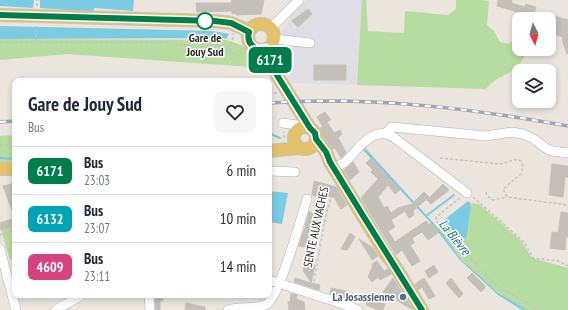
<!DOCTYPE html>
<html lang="en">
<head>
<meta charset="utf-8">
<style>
	:root { --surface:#fff; --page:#f6f6f7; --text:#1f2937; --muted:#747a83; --line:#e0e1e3 }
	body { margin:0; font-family:"PT Sans Narrow",sans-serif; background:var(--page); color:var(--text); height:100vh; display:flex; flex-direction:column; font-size:15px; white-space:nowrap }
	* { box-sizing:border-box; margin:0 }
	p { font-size:13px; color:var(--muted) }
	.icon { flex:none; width:22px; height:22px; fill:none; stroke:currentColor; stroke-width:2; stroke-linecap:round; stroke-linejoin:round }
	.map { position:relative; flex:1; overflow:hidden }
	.panel { position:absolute; left:12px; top:78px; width:260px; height:220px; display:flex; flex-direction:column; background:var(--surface); border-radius:8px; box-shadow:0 2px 6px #0003 }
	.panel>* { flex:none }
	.badge { padding:0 8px; border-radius:6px; font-size:14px; line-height:26px }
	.needle { width:26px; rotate:174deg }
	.tools { position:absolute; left:512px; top:12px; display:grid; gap:8px }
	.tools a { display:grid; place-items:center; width:44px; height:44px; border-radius:8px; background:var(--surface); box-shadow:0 2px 6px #0003; font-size:20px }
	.map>.badge { position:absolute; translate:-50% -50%; box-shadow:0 0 0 2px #fff }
	.round { display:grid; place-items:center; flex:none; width:42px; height:42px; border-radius:8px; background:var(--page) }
	.headline { display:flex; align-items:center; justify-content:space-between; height:68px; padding:0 16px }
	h1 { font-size:19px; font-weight:600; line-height:30px }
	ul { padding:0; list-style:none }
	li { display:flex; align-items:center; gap:12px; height:48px; padding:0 16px; border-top:1px solid var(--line) }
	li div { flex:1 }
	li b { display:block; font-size:15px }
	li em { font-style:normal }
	li .badge { min-width:44px; font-weight:700; text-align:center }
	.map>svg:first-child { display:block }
	.industrial { fill:#dfdee4 }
	.green { fill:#b7dca0 }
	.water { fill:#7bcbe3 }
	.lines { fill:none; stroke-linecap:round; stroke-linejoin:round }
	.stream { stroke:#7bcbe3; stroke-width:2 }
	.building { fill:#c4bfb9; stroke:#c6c0b8 }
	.minor-casing { stroke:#aeb1ba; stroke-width:10 }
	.major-casing { stroke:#c3c3c3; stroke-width:14 }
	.path { stroke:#c3c3c3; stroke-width:1.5; stroke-dasharray:3 2; stroke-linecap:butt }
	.minor { stroke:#fff; stroke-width:9 }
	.major { stroke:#e3c26b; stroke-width:12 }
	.rail-casing { stroke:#a1a4b3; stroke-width:3.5 }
	.rail { stroke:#fff; stroke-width:2; stroke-dasharray:6; stroke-linecap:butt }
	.line-casing { stroke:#fff; stroke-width:9 }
	.line { stroke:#007e49; stroke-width:6 }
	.stop-dot { fill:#fff; stroke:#007e49; stroke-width:2 }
	.service-dot { fill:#5c6f8a; stroke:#fff; stroke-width:1.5 }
	.labels { text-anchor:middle; stroke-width:3; stroke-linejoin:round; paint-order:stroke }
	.stop-label { font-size:12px; font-weight:bold; fill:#2a2a2a; stroke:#fff }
	.street-label { font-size:12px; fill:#2a2a2a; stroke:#fff }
	.service-label { font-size:12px; font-weight:bold; fill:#4e5e75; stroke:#fff; text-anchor:end }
	.water-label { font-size:13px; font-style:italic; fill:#1a6b8f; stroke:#fff }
</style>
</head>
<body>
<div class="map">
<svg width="568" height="310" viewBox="0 0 568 310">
	<rect width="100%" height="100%" fill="#ebe5de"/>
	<path class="industrial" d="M307,0H362L357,85L293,83L279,63L277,53L283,30L293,14Z"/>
	<path class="green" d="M362,0H366L368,31L404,33L405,11L448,15L456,9V0H482L489,1L487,25L494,31L500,42L509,44L519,35V49H527C519,77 500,71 486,89L357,85Z
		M0,39L227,40L254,50L257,58L251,67L67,54L0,60Z
		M15,135V164L0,165V136Z
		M470,203L479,204L521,241L532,258L568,268V310H527C489,292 462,261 438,228L445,223L464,240L467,236L471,207Z
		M15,225V259L10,260L1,230Z"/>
	<path class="water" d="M0,0H34L33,8L0,6Z
		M40,0H134L133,11L94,8L93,12L40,8Z
		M0,26L213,31L229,34L226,39L223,38L0,39Z
		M361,147L366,149L438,228L462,260L498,293L527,310H522L498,295L460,260L431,223L364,151L359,149Z
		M269,191L288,193L282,224L269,222Z
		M468,201L470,203L471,207L467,236L464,240L445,223L444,220Z"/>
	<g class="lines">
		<path class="stream" d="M269,134H271L280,138
			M0,158L15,159
			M426,216L454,195"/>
	</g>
	<path class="building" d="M232,0H264L261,14L236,15V13L232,14V11L197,12L196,3H231Z
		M498,0H512L511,3L525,7L526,4L536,7L534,14L528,12L527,15L497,6Z
		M308,9L312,14L298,27L292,21Z
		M551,15L568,20V54H567L562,40L563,37L549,32V16Z
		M314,65H346V80H314Z
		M325,112L331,120L327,122L334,133L340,130L342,134L338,138L346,152L341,158L335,148L333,149L318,129L323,127L317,117Z
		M371,158L400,190L395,194L388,185L378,197L384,208L387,206L391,213L398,208L412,204L424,192L429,197L413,211L414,215L409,218L405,211L391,220L395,227L388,231L395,242L426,221L429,225L431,223L439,232L428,240L422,232L412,238L414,243L410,245L420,261L412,266L402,250L396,255L361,198L378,179L371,172L373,170L366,163Z
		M353,162L359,172L350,180L344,170Z
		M552,164L568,166V177H565L563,197L549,195Z
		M314,181L336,187L347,205L341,209L334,197L319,194L318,197L312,195Z
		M15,183V216H14L3,186Z
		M443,184L449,190L431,204L427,200Z
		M309,212L316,214V226L306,224Z
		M561,212L568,213V237H566L565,250L550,248L552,232L558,233Z
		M15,218V225L1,230L0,223Z
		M306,224L310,225L307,247L299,246Z
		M350,233L355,237L347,250L341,249Z
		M359,239L373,248L378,256L372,260Z
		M377,261L384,271L388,269L391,274L380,280L378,277L372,282L368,277L373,265L372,264Z
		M308,263L315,265L311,283L320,285L319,290L294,282L295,278L311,283L303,270L305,266Z
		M434,265L438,272L429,278L425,271Z
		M472,273L485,286V288L481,292L467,278Z
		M393,278L413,310L383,292Z
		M424,278L435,296L429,299L422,287L418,290L415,284Z
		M451,278L463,294L459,298L446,283Z
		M331,288L346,291L344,298L330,293Z
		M291,294L297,295L296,299L304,302L305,310H289L288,302H290Z
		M155,295H163V301H160V310H156Z
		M368,297L385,304L383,310H379L366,305Z
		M186,303L205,307V310H185Z"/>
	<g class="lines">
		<g class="minor-casing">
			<path id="minor" d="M271,28L299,0
				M274,39L310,43
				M283,123L297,125
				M386,133L392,127L486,136L512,132L523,134L534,139L547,149L552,151L568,153
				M334,168C338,166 342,164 345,162C358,150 372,126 392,136L467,193
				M269,171L295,172
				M0,249L16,310
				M269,280L343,304L358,310
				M149,295L150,310
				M56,310L82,295
				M228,310C240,306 256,310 267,304C280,295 301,218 307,199"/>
		</g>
		<g class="major-casing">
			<path id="major" d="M0,15L215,21L231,23L249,31
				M248 37a13 13 0 1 1 26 0a13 13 0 1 1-26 0Z
				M266,49L275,72L310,128
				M294 138a11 11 0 1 1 22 0a11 11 0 1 1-22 0Z
				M316,139L326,152L330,162L387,256L393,263L422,310
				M269,151L299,148
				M0,169H15"/>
		</g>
		<path class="path" d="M37,6V0
			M0,42H163L180,45L205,43L219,45L228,49L253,64
			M36,42V26
			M228,49L233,38V33
			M269,94L277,93
			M284,138V132
			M0,145H9L15,149
			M440,158L500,164C508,163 514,157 521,161L523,166L521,174L503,189L507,197L568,205
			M486,192L487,196L493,200L507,197
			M473,197L524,242L533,258L558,261L568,266
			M460,198L436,217L438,223L498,287L540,310
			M0,235L15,230
			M313,286L325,219L334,187"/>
		<use href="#minor" class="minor"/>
		<use href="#major" class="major"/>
		<g class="rail-casing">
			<path id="rail" d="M269,103C370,96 468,108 568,126
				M0,122L15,121"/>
		</g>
		<use href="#rail" class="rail"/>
	</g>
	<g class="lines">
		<g class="line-casing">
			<path id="line" d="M0,15L215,21L231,23L249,32C246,43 255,52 266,48L275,72L310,128L315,133L316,139L326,152L330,162L362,214L422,310"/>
		</g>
		<use href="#line" class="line"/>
	</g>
	<circle class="stop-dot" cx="205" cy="21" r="8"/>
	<circle class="service-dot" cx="403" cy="297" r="4"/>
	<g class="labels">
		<g class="stop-label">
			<text x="205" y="42">Gare de<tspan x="205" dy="14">Jouy Sud</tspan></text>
		</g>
		<g class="street-label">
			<text transform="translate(316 227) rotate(-78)" y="4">SENTE AUX VACHES</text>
		</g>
		<g class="service-label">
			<text x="395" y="301">La Josassienne</text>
		</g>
		<g class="water-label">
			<text transform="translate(455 237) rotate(51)" y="5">La Bièvre</text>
		</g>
	</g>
</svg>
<div class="tools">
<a><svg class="needle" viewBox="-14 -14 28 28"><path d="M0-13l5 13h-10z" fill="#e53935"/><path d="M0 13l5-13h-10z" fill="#747a83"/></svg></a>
<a><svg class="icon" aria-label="layers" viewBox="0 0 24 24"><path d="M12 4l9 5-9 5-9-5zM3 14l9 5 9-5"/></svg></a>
</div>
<b class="badge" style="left:270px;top:60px;background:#007e49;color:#fff">6171</b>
<section class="panel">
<div class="headline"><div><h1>Gare de Jouy Sud</h1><p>Bus</p></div><a class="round"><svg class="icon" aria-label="heart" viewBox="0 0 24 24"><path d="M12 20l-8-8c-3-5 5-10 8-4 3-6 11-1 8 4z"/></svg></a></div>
<ul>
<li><span class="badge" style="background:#007e49;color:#fff">6171</span><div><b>Bus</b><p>23:03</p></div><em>6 min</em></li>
<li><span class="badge" style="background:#00a3b4;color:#fff">6132</span><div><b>Bus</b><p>23:07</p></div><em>10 min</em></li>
<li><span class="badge" style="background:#d7437e;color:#fff">4609</span><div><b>Bus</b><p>23:11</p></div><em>14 min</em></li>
</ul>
</section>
</div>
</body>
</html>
